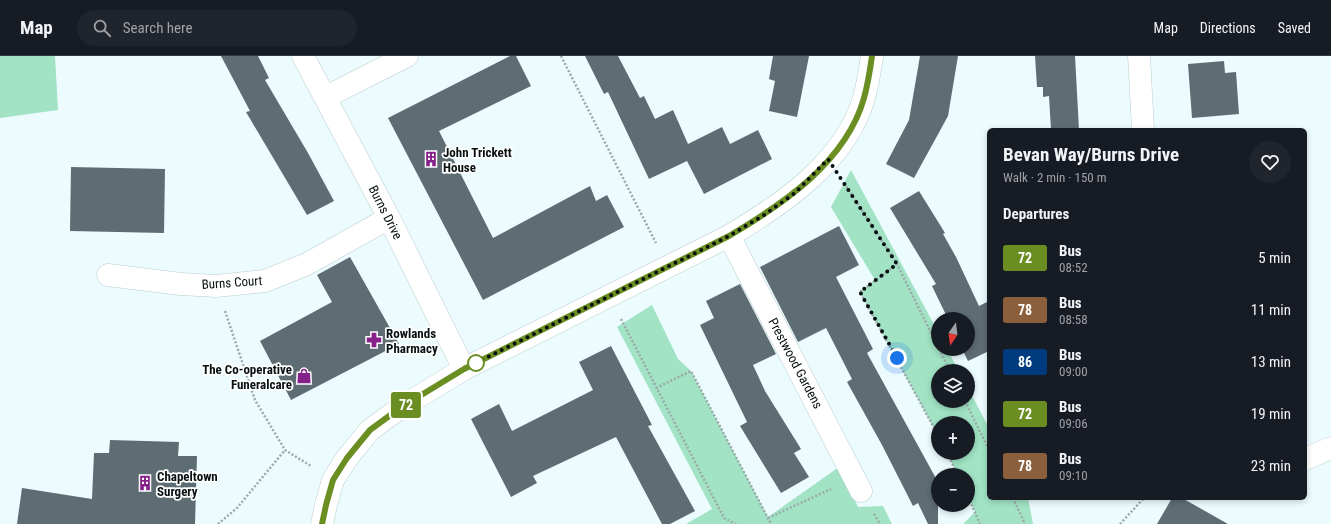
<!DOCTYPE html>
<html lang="en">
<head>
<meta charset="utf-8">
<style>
	:root { --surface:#171b24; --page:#20242c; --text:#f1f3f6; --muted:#9ea1a6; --line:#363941 }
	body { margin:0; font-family:"Roboto Condensed",sans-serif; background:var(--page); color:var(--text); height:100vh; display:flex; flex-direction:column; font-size:15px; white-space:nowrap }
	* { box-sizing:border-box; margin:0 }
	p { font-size:13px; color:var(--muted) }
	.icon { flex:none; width:22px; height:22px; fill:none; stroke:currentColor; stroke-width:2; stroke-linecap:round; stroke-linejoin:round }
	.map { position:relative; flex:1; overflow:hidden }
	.details { position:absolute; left:987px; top:72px; width:320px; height:372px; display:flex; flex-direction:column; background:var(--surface); border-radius:6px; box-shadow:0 2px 6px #0003 }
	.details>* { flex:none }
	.badge { padding:0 8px; border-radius:3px; font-size:14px; line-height:26px }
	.needle { width:26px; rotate:194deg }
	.controls { position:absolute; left:931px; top:256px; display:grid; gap:8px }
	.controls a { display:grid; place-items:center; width:44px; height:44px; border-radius:50%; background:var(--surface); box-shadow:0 2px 6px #0003; font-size:20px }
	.you { position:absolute; width:20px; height:20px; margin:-10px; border:3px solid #fff; border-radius:50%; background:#1a73e8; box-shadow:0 0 0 6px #1a73e833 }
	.map>.badge { position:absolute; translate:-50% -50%; box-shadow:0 0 0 2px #fff }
	h2 { padding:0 16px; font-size:15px; line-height:36px }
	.round { display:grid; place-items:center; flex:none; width:42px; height:42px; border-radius:21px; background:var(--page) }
	.head { display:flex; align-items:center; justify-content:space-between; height:68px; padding:0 16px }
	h1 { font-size:19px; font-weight:700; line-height:30px }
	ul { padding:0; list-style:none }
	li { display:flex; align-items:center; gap:12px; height:52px; padding:0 16px }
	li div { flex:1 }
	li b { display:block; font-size:15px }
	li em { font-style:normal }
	li .badge { min-width:44px; font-weight:700; text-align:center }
	header { display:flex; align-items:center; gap:24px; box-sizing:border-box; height:56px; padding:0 20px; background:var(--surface); border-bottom:1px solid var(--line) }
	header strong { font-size:19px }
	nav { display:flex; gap:22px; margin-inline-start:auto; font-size:14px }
	.search { width:280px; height:36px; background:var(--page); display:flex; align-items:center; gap:10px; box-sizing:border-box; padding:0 14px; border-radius:22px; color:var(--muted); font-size:15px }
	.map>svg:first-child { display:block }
	.green { fill:#a1e3c4 }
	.building { fill:#5e6c74 }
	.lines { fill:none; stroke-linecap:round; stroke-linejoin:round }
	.minor-casing { stroke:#bacdd0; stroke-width:23 }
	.path { stroke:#9ca9ab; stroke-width:2.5; stroke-dasharray:2 2; stroke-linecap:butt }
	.minor { stroke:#fff; stroke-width:22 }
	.line-casing { stroke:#fff; stroke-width:9 }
	.line { stroke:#6b8e23; stroke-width:6 }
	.walk { stroke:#091011; stroke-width:4; stroke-dasharray:0 7.2 }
	.stop-dot { fill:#fff; stroke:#6b8e23; stroke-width:2 }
	.labels { text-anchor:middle; stroke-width:3.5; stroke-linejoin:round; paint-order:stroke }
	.poi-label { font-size:13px; font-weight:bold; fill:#091011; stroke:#fff; text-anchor:start }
	.street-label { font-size:13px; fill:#091011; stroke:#fff }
</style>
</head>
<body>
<header>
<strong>Map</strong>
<div class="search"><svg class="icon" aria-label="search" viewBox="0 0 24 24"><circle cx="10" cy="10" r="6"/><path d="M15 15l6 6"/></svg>Search here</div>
<nav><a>Map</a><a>Directions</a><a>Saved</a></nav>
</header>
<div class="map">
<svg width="1331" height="468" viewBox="0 0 1331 468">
	<rect width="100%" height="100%" fill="#ebfbfe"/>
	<path class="green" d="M0,0H55L58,54L0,62Z
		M851,114L938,276V293H947L959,315H938V345H968V332L989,372V442H1028L1033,468H963L975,456L968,441V419H958L947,397H968V367H938V380L860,236L875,224L831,151Z
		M652,249L678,303L691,315L768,461L839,411L858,451L883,450L892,468H686L712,453L617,271Z"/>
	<path class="building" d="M221,0H258L269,22L265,24L308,97L334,145L307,159L246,56L250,55Z
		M510,0H516L531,30L439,75L493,182L590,130L596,145L607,139L624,171L483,244L388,62Z
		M585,0H618L640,42L644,40L655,63L673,54L688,88L722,71L730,88L758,74L772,103L704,138L687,105L649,123L608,36L604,38Z
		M773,0H809L797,61L769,55L775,25L769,23Z
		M920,0H958L948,60L914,122L886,108L909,64Z
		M1035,0H1075L1079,74H1051L1049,40L1043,41V31H1037Z
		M1224,5L1225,17L1236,16L1239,58L1192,62L1188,8Z
		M71,111L165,113L164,177L70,175Z
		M919,135L945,177L943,178L956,201L979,250L989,245V295L968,305L962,293H968V263H948L932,230L936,228L890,152Z
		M839,170L859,209L836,221L873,293L867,297L938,426V468H928L918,447L913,450L882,389L847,326L852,323L826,272L798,286L760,211Z
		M350,201L399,288L291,344L260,285L332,246L317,219Z
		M740,228L776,298L753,309L765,335L801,393L794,397L809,421L781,437L740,370L747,366L700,269L714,262L706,245Z
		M611,290L652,369L648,370L695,455L670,468H662L616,381L533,420L537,427L511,441L471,363L499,348L512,375L593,334L579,306Z
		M110,384L179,386L178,400H197L195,468H17L22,432L92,443L94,397H109Z
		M1172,442H1182L1228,468H1157Z"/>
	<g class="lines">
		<g class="minor-casing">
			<path id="minor" d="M303,0L389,162L464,313
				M1139,0L1143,74
				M326,41L407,0
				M729,180L861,435
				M108,219L181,228L216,230L265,225L307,208L389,162
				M1305,403L1331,392
				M322,468L326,449L333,424L347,402L370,374L400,352L464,313L729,180C783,148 845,106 864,42C868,28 870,14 872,0"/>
		</g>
		<path class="path" d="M561,0L656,187
			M844,127L897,208L938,291
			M897,208L860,236L938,379
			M225,255L255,344L285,394L311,410
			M621,263L724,462L736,468
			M939,293L950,315
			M656,332L691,315L771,468
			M965,345L989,394
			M947,397L958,419
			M968,441L980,468
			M1013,442L1025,468
			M874,458L880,468
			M768,462L831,433
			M218,468L237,452L285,394
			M1120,468L1144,442"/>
		<use href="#minor" class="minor"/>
	</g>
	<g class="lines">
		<g class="line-casing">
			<path id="line" d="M322,468L326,449L333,424L347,402L370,374L400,352L464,313L729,180C783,148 846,106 864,42C868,28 870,14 872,0"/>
		</g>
		<use href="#line" class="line"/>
		<path class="walk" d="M476,307L729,180L764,159L795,137L828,103L897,208L860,236L897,302"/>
	</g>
	<defs>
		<g id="building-bare" transform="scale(1.2)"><path d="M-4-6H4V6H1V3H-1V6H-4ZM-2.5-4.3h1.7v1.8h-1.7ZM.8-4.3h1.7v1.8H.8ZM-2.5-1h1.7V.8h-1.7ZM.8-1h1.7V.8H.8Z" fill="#862189" stroke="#fff" stroke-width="2.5" paint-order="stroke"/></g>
		<g id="pharmacy-bare" transform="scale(1.2)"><path d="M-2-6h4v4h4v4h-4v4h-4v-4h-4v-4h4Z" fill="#862189" stroke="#fff" stroke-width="2.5" paint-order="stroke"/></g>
		<g id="shop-bare" transform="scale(1.2)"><path d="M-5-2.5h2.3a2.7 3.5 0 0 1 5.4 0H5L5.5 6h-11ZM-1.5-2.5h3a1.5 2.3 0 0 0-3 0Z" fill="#862189" stroke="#fff" stroke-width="2.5" paint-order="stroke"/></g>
	</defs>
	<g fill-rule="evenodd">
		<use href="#building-bare" x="431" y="103"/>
		<use href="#pharmacy-bare" x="374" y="284"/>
		<use href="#shop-bare" x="304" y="320"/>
		<use href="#building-bare" x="145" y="427"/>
	</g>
	<circle class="stop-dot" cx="476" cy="307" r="8"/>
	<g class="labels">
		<g class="poi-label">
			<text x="443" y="101">John Trickett<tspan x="443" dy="15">House</tspan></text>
			<text x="386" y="282">Rowlands<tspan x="386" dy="15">Pharmacy</tspan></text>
			<text x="292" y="318" text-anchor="end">The Co-operative<tspan x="292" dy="15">Funeralcare</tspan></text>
			<text x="157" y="425">Chapeltown<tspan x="157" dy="15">Surgery</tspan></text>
		</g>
		<g class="street-label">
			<text transform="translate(386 156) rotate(63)" y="5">Burns Drive</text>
			<text transform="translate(232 226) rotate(-4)" y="5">Burns Court</text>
			<text transform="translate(796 307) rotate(62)" y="5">Prestwood Gardens</text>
		</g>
	</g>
</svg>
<div class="controls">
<a><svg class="needle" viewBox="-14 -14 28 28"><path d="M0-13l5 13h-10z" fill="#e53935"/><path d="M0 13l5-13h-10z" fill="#9ea1a6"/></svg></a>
<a><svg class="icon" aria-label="layers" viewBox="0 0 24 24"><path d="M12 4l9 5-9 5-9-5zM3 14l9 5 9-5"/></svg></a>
<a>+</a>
<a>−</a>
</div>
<div class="you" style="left:897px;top:302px"></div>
<b class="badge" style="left:406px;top:349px;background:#6b8e23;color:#fff">72</b>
<section class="details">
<div class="head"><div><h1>Bevan Way/Burns Drive</h1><p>Walk · 2 min · 150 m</p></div><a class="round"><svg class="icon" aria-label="heart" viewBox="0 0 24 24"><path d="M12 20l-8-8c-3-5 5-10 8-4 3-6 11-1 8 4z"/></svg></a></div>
<h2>Departures</h2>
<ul>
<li><span class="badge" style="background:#6b8e23;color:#fff">72</span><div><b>Bus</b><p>08:52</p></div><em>5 min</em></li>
<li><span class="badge" style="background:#8b5e3c;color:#fff">78</span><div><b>Bus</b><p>08:58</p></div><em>11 min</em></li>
<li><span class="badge" style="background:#003b80;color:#fff">86</span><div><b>Bus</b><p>09:00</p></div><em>13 min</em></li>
<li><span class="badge" style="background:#6b8e23;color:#fff">72</span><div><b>Bus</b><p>09:06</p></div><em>19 min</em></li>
<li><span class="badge" style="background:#8b5e3c;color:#fff">78</span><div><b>Bus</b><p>09:10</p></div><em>23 min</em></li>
</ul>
</section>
</div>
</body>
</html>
